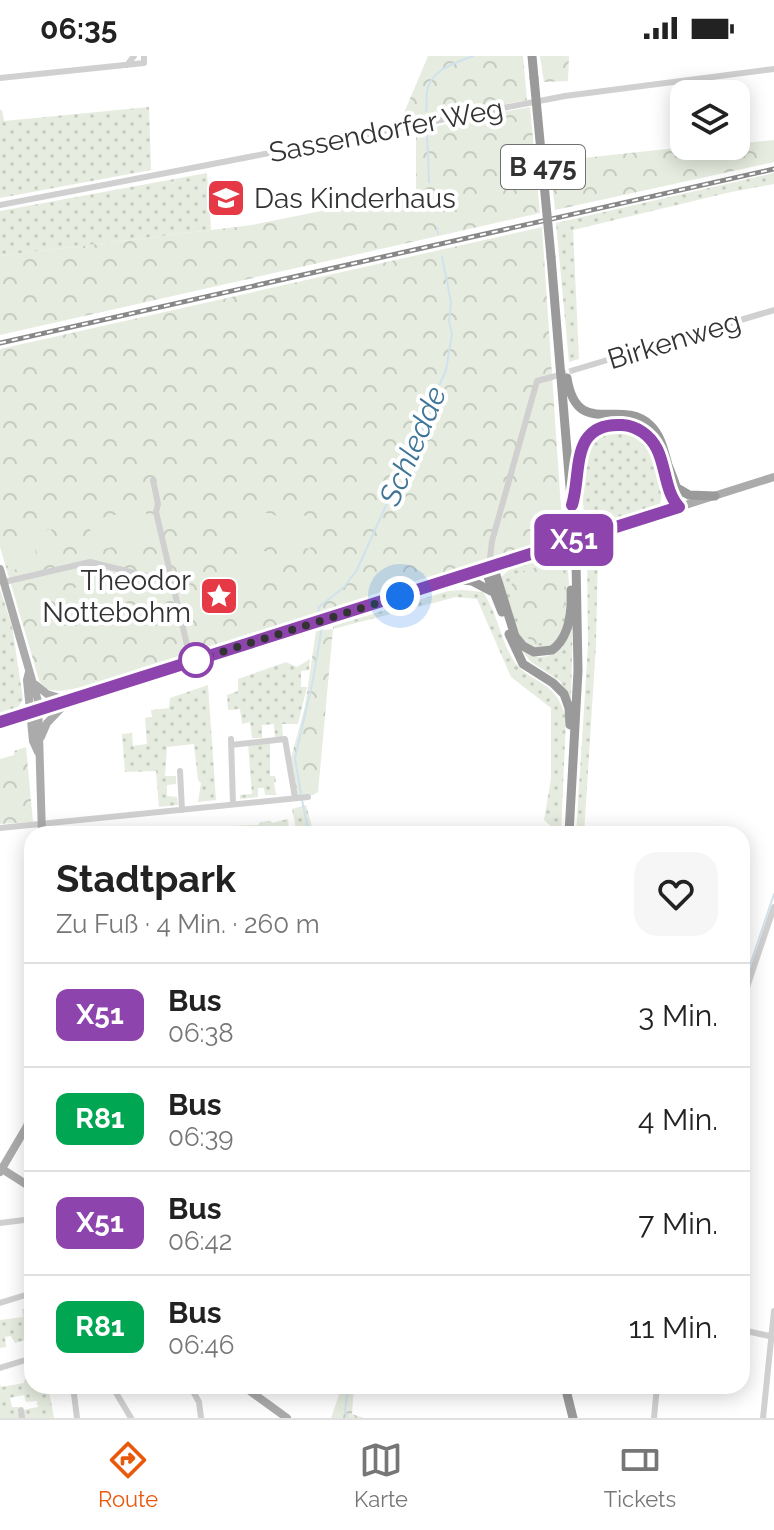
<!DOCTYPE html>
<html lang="de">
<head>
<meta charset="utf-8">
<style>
	:root { --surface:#fff; --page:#f6f6f6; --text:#222; --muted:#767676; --line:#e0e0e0; --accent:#ea580c }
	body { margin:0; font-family:Raleway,sans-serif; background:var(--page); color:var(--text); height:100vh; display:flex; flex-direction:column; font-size:30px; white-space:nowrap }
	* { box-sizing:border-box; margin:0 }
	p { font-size:26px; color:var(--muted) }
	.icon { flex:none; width:44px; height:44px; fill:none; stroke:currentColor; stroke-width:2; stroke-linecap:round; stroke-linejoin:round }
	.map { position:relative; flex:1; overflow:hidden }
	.details { position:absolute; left:24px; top:770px; width:726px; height:568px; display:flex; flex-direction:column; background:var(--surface); border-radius:24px; box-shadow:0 4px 20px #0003 }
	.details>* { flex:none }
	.badge { padding:0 16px; border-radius:12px; font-size:28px; line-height:52px }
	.tools { position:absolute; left:670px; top:24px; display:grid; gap:16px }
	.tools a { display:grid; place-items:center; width:80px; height:80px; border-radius:16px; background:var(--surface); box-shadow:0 4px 20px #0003; font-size:40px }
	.you { position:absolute; width:40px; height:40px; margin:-20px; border:6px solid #fff; border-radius:50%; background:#1a73e8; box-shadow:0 0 0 12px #1a73e833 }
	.map>.badge { position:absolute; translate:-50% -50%; box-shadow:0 0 0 4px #fff }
	.round { display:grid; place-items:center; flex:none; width:84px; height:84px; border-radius:24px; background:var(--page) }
	.overview { display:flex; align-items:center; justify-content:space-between; height:136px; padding:0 32px }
	h1 { font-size:38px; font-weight:700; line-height:60px }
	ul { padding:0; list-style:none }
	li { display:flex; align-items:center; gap:24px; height:104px; padding:0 32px; border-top:2px solid var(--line) }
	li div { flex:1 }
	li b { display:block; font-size:30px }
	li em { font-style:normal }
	li .badge { min-width:88px; font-weight:700; text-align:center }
	.status { display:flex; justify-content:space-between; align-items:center; height:56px; padding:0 40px; background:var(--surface); direction:ltr }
	.status svg { height:22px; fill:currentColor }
	.menu { display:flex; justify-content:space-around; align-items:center; height:112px; border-top:2px solid var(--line); background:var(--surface); font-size:22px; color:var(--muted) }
	.menu a { display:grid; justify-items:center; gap:4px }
	.menu .selected { color:var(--accent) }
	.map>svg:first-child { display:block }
	.grass { fill:url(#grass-dots) }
	.forest { fill:url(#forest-crowns) }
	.pitch { fill:#e6ecdf }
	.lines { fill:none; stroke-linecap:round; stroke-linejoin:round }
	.stream { stroke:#cfe2ee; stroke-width:2 }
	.minor-tunnel { stroke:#d6d6d6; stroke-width:6; stroke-dasharray:6 3; stroke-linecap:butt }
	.minor { stroke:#d0d0d0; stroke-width:6 }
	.major { stroke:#ababab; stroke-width:8 }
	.highway { stroke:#9a9a9a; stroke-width:9 }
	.rail-casing { stroke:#888; stroke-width:5 }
	.rail { stroke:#fff; stroke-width:2; stroke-dasharray:6; stroke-linecap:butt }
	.highway-bridge { stroke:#9a9a9a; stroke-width:9 }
	.line-casing { stroke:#fff; stroke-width:18 }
	.line { stroke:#8e44ad; stroke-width:12 }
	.walk { stroke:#333; stroke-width:8; stroke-dasharray:0 14.4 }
	.stop-dot { fill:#fff; stroke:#8e44ad; stroke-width:4 }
	.labels { text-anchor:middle; stroke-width:8; stroke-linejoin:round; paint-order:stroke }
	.shield { fill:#fff; stroke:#707070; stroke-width:2 }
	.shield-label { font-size:26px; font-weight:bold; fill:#333 }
	.street-label { font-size:28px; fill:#333; stroke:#fff }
	.poi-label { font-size:28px; fill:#333; stroke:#fff; text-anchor:start }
	.water-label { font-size:30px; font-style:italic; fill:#3f7597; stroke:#fff }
</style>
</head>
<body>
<div class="status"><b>06:35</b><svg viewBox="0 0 49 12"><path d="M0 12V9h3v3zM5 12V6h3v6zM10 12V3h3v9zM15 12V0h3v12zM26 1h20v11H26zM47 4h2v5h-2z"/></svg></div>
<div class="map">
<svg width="774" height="1362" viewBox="0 0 774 1362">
	<defs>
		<pattern id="grass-dots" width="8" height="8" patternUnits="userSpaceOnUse" patternTransform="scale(2)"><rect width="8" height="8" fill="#e6ecdf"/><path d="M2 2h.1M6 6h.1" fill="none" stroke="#c6cbc0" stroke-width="1.8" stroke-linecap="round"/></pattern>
		<pattern id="forest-crowns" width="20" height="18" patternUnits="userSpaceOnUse" patternTransform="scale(2)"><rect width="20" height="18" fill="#e6ecdf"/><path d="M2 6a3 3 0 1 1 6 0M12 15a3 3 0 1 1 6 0" fill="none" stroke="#c6cbc0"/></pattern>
	</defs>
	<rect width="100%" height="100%" fill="#fff"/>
	<path class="grass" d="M149,51L151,114L0,142V54H2L4,65Z
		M207,117L211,174L0,200V155Z
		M774,117V128L731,136L573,174L579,303L569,306L556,167Z
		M618,373C627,374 636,375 643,382C656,397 666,434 659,452L587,474C582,436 566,382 618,373Z
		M598,492L596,588L584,778H576L588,590L587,495Z
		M566,495C568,520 574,551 563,576C559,585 554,590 545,593C518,601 502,540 502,520L509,514Z
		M0,533L12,570L23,643L17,653L0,658Z
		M463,534L483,536C497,557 500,581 512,602C529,630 555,620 566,662L561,778H552L553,772L544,764L551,723V652L511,621L477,543L456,541L333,573V570L448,535Z
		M573,564L571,644L560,625L531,606L520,592C548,615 566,590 573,564Z
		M310,603L309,614L301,615V631H307L298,668H282L283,681H275L274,668L262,669V682H252L250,666L242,668L240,653L228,654L227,639L238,635V623L286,606L297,611Z
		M208,629L216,744L198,746L201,727L198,724L194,688L167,691L165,720H176V728L167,729V740L177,741L178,749L159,751L156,715L125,716L122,678L132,677L133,690L147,688L145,662L152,661L151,654L169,652L170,642Z
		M270,685V720H275L276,726L274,727L276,739H265L264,732H258V741L240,743V739L252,738L248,688Z
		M306,749L314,778H297L292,753Z
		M288,763L289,778H231L230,770L258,769L260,766L271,765L272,767Z
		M32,1243V1282L15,1287L11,1280L5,1281L6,1291L0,1292V1264L23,1261L22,1253L28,1252V1245Z
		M32,1321V1330H48L54,1362H24L23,1354L38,1351L37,1345L26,1346L24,1339L10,1342L12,1351H18L20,1362H0V1328L1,1331L24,1327L25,1323Z"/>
	<path class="forest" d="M428,0H523L527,44L409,66L404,57Z
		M540,0H569L568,25L544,26Z
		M530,51L540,157L0,279V200L252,169L416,136V77L459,64Z
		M774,84V106L555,154L549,98L582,93L584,102L676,92L736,90V88Z
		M542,171L563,481L86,631L59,635L45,633L39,624L0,491V293Z
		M563,503C564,528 569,565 552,585L535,588C514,574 513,543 511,519Z
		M333,573L318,736L313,739H297L291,702L305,650L316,575Z
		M26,691L33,766L0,768V703L14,699V695Z
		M342,1330H354L352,1358L364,1362H331Z"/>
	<path class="pitch" d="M145,452L152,482L95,495L88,465Z
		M249,452L278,460L271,489L242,482Z
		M287,455L318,463L310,493L279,485Z
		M51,473L58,503L43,507L36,477Z
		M32,478L38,508L9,515L2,484Z
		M240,488L268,496L260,526L231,518Z
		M89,523L95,532L90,543L64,539L48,546L44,545L42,538L45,535L67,537Z"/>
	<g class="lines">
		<path class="stream" d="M426,55C427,49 426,42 427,35C431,13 456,7 473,0
			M427,78L429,126
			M437,172L438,178
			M318,559L319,551L344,531L357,514L410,396L438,346L439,330L446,314L452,278L449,266L451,246L442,201
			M301,738L295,702L313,624L322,571
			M302,744L309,778
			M742,933L774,838
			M347,1362L345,1355L348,1330"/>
		<path class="minor-tunnel" d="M552,321L574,314"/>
		<path class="minor" d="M127,9L134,0
			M0,22L144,7V0
			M0,149L565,40L774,13
			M574,314L774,254
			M153,424L158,448L156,456L191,606
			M489,510L492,485L537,325L552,321
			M4,526L90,506L171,526
			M0,666L30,656
			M231,683L233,748
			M231,689L285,683L295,742
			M180,715L182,754
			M0,772L308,741
			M742,946L774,851
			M0,1167L32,1163
			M0,1247L32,1237
			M742,1274L774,1281
			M0,1312L32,1302
			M73,1330L77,1362
			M112,1330L131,1362
			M190,1330L199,1346L201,1362
			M21,1354L22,1362
			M654,1362L657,1330
			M763,1362L774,1255"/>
		<path class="major" d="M0,513L38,645L42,778
			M29,616L27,624L33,685L38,696
			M36,629L47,638L66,644
			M30,656L774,421
			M41,681L47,667L68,645
			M2,1113L32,1132
			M0,1116L27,1070L32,1055
			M243,1330L287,1362"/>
		<path class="highway" d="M532,0L534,22
			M551,201L573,467
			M567,322C577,384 620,341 650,369C661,379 664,395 668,409C673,422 680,437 679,451
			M575,423C576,364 641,348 660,400
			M677,432L689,439L715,440
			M489,510L496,519L515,580L523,590L534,596L552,594C570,581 572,555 571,534
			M489,510L488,521L502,556
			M452,523L472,525L491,535
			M509,578L523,608L553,627L564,638L569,652L570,669
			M569,778L578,615L576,505
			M565,1330L573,1362"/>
		<g class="rail-casing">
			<path id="rail" d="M0,287L774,113"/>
		</g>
		<use href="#rail" class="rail"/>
		<path class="highway-bridge" d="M534,22L551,201
			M573,467L576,505"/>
	</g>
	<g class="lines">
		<g class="line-casing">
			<path id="line" d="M0,666L679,451C665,436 666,411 657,393C650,379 637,370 622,369C569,366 582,418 572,449"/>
		</g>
		<use href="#line" class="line"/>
		<path class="walk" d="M196,604L400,540"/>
	</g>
	<defs>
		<g id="school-square" transform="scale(2)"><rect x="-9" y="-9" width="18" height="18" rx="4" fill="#e63946" stroke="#fff"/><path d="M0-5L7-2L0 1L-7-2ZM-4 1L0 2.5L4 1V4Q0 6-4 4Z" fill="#fff"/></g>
		<g id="sight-square" transform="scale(2)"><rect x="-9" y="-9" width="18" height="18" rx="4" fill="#e63946" stroke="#fff"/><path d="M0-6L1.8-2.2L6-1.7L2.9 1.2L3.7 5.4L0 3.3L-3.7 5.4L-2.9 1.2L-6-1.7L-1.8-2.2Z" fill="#fff"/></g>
	</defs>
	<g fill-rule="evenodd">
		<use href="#school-square" x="226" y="142"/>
		<use href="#sight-square" x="219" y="540"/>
	</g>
	<circle class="stop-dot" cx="196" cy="604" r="16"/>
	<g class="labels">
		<rect class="shield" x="501" y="89" width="84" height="44" rx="6"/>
		<g class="shield-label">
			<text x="543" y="120">B 475</text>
		</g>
		<g class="street-label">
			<text transform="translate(386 74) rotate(-11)" y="10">Sassendorfer Weg</text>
			<text transform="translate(674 284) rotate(-17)" y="10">Birkenweg</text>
		</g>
		<g class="poi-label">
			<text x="254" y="152">Das Kinderhaus</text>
			<text x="191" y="534" text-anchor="end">Theodor<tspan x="191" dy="32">Nottebohm</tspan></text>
		</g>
		<g class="water-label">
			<text transform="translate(413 390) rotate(-67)" y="10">Schledde</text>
		</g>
	</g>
</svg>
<div class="tools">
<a><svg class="icon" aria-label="layers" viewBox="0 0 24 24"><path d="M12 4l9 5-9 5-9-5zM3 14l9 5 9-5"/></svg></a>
</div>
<div class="you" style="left:400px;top:540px"></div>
<b class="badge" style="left:574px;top:484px;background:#8e44ad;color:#fff">X51</b>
<section class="details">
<div class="overview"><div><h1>Stadtpark</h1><p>Zu Fuß · 4 Min. · 260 m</p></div><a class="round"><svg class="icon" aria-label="heart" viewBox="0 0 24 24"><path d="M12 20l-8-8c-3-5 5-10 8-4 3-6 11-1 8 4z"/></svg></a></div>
<ul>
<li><span class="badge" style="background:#8e44ad;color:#fff">X51</span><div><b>Bus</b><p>06:38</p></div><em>3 Min.</em></li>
<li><span class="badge" style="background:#00a651;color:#fff">R81</span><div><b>Bus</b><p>06:39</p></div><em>4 Min.</em></li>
<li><span class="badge" style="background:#8e44ad;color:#fff">X51</span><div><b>Bus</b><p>06:42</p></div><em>7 Min.</em></li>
<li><span class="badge" style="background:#00a651;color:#fff">R81</span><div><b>Bus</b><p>06:46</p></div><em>11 Min.</em></li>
</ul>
</section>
</div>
<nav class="menu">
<a class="selected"><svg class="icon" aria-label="directions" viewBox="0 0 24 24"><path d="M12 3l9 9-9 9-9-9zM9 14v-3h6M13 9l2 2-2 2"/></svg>Route</a>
<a><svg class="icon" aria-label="map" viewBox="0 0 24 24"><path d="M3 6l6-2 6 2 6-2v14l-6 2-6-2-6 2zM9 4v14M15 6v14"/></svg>Karte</a>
<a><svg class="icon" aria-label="tickets" viewBox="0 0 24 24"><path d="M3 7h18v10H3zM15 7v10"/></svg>Tickets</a>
</nav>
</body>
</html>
